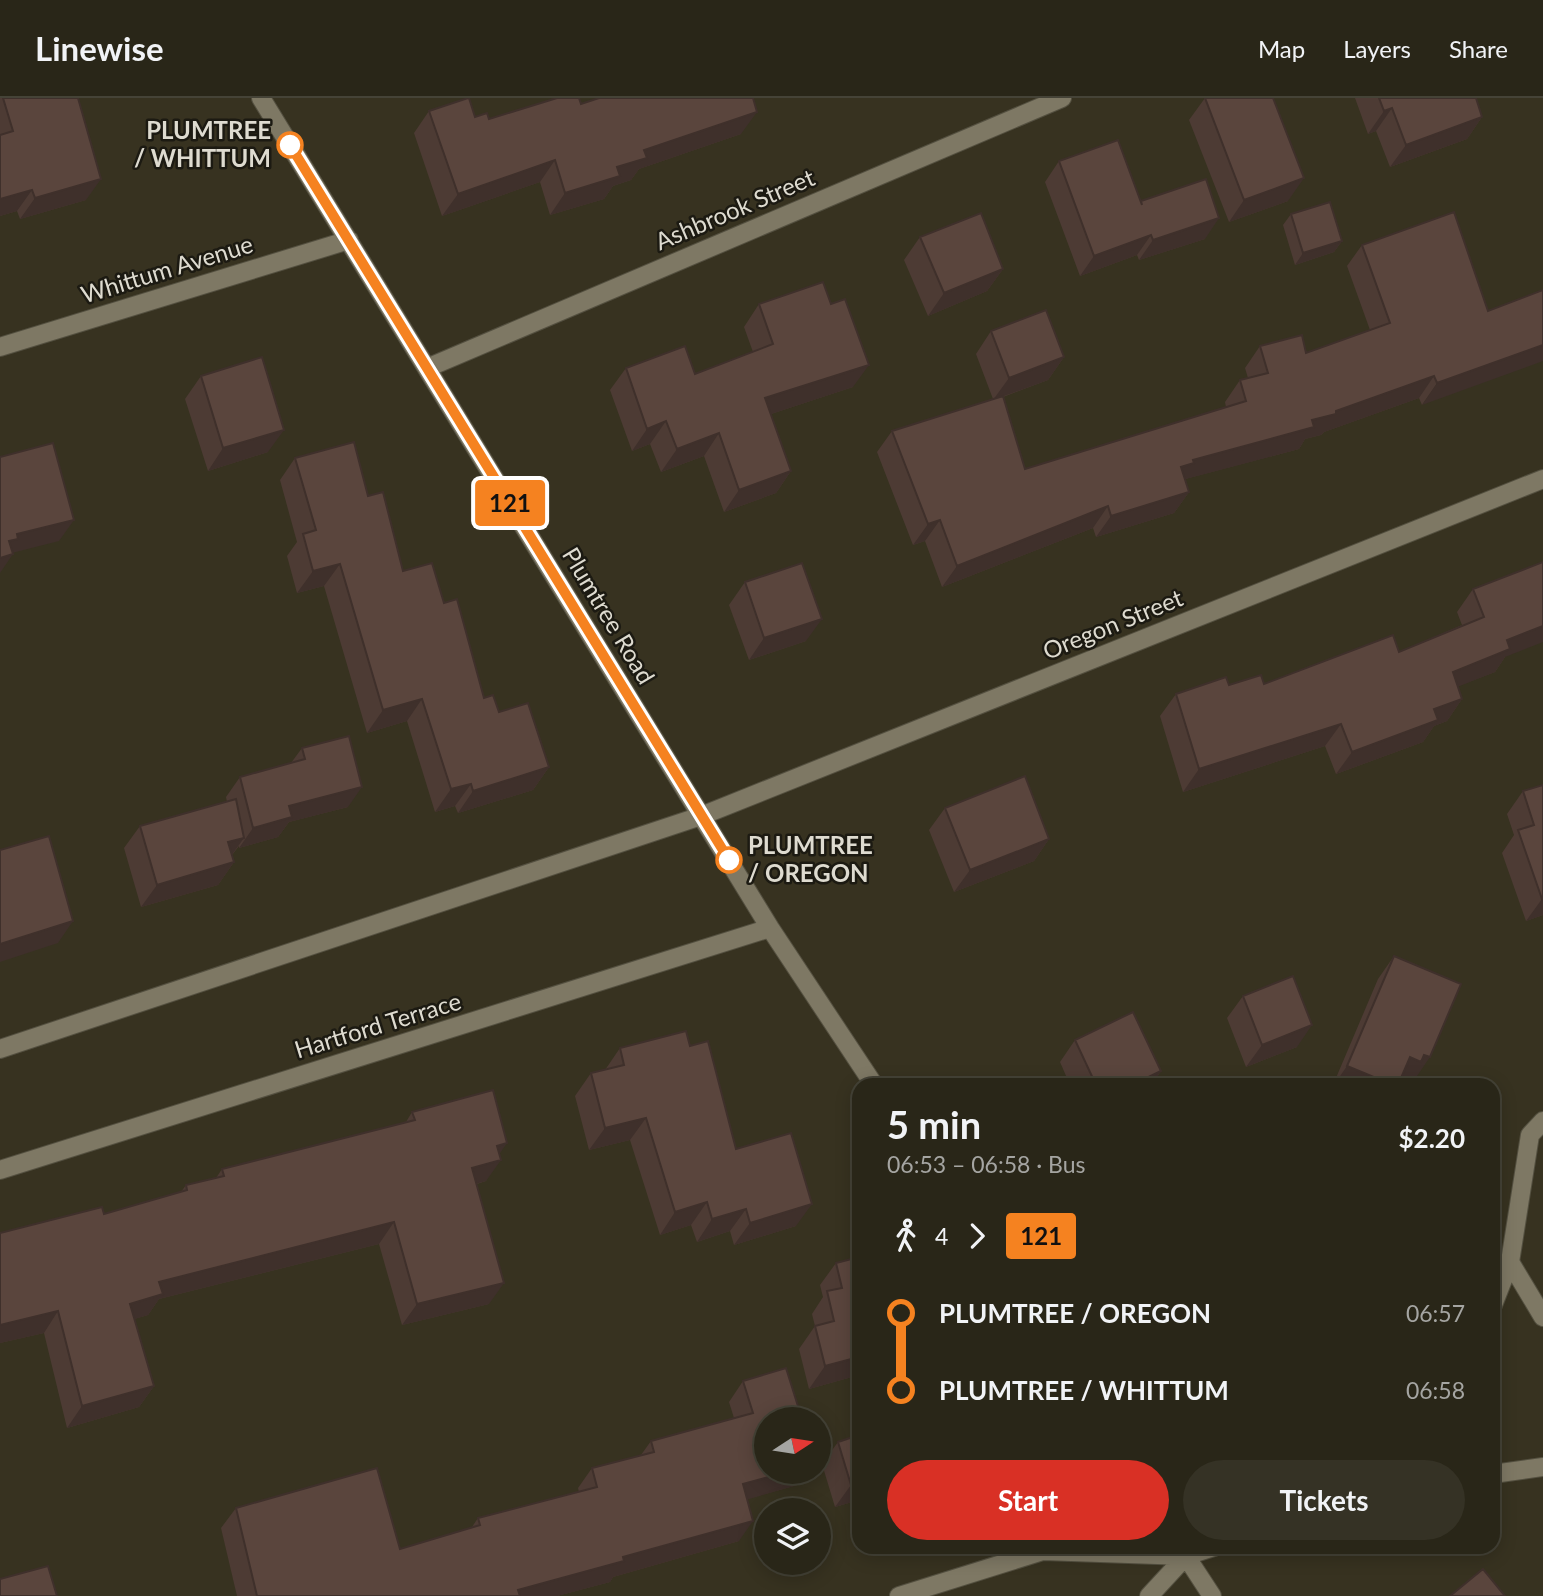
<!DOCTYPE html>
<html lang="en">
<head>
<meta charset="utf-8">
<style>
	:root { --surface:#292618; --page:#353225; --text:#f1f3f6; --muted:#a5a5a2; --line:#454337; --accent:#d93025 }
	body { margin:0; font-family:Lato,sans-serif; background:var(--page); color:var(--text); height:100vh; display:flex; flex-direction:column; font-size:26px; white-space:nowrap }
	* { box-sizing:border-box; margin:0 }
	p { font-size:23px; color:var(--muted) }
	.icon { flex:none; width:38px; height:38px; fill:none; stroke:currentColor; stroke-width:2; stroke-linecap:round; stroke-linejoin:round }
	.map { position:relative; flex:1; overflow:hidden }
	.details { position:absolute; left:852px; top:980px; width:648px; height:476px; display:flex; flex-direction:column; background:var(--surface); border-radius:21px; box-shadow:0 4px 18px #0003,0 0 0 2px var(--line) }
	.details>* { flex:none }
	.badge { padding:0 14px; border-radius:5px; font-size:24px; line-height:46px }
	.needle { width:46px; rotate:78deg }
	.fabs { position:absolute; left:754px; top:1309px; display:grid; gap:14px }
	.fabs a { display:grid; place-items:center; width:77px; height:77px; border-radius:50%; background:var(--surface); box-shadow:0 4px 18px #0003,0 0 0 2px var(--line); font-size:35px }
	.map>.badge { position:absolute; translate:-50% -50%; box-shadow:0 0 0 4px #fff }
	.legs { display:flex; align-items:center; gap:10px; height:77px; padding:0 35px; font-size:23px }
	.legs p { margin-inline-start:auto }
	.overview { display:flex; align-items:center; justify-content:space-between; height:119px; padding:0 35px }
	h1 { font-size:38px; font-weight:700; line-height:52px }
	.button { display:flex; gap:14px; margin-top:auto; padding:14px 35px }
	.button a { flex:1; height:80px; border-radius:42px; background:var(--accent); color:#fff; font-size:28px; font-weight:700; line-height:80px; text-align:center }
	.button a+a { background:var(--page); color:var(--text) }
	ul { padding:0 35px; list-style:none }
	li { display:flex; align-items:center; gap:24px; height:77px; font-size:26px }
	li i { display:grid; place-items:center; width:10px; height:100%; margin:0 9px; background:currentColor }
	li i::after { content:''; width:18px; height:18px; margin:-9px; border:5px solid; border-radius:50%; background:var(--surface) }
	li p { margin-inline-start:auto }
	li:first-child i { background:linear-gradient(#0000 50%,currentColor 0) }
	li:last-child i { background:linear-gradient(currentColor 50%,#0000 0) }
	header { display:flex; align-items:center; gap:42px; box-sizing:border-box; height:98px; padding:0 35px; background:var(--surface); border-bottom:2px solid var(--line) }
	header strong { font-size:33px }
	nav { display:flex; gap:38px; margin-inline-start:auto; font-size:24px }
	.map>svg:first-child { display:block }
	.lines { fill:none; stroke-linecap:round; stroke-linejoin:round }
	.minor-casing { stroke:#545040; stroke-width:20 }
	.minor { stroke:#7e7864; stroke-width:18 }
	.wall { fill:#4d3b34 }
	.shaded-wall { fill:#3f302b }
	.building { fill:#5a453d; stroke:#3f302b; stroke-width:2 }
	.line-1-casing { stroke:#fff; stroke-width:16 }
	.line-1 { stroke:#f58220; stroke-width:10 }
	.stop-1-dot { fill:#fff; stroke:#f58220; stroke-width:3.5 }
	.labels { text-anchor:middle; stroke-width:5; stroke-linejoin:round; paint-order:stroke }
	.stop-label { font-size:24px; font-weight:bold; fill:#dedbd0; stroke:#1c1a12; text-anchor:end }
	.street-label { font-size:24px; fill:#dedbd0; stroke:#1c1a12 }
</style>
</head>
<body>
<header>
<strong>Linewise</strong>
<nav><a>Map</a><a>Layers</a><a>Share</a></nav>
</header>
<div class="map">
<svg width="1543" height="1498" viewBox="0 0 1543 1498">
	<rect width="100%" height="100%" fill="#373220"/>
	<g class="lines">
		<g class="minor-casing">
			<path id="minor" d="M261,0L770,830L874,987
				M0,249L349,142
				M427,270L1062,0
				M0,951L701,718L1543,381
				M1543,1023L1530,1037L1510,1164L1543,1219
				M0,1072L770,830
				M1493,1207L1510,1164
				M1493,1376L1543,1369
				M1180,1449L1212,1498
				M899,1498L1043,1453L1186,1458L1214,1449
				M1149,1498L1186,1458"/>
		</g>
		<use href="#minor" class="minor"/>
	</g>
	<path class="wall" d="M0,0H78L86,102L20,121L17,113L0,118Z
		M1205,0L1288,103L1229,124L1189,22Z
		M1355,0H1476L1482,19L1467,41L1390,69L1376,33L1368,36Z
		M581,6L741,36L639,71L631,82L613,88L604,101L550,117L540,84L442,118L414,35L429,13L489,21Z
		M1059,63L1141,103L1205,141L1139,162L1137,157L1080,178L1045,84Z
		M1291,116L1342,143L1334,154L1295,167L1283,127Z
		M920,139L1003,171L987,193L928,218L904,162Z
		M1362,147L1488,213L1422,307L1419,300L1324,334L1321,337L1305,341L1299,351L1185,381L1189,394L1174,415L1096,439L1093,430L942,489L925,443L913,447L877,354L892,333L993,301L976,256L991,233L1064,259L1048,282L1003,299L1025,371L1226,309L1225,304L1240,282L1248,280L1245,270L1260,248L1306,255L1370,232L1347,168Z
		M759,206L853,289L771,316L791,373L776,395L724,414L704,358L661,374L650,346L632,353L610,292L626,270L695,276L753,254L744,229Z
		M201,278L268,354L208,373L185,301Z
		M295,360L368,398L403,473L444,505L484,600L499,614L549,669L533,692L458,715L455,708L435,714L407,623L367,635L324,488L297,495L287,458L297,444L280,382Z
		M745,484L806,543L749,562L729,507Z
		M1473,491L1505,559L1495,574L1458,588L1462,601L1447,623L1434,628L1423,644L1336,676L1325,648L1183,694L1160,618L1176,596L1229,587L1264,586L1399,554L1462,527L1457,514Z
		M302,650L348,709L289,724L278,739L239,750V748L232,757L234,764L218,787L141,809L124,750L140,728L227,704L226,699L240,679L291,665Z
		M1543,687V817L1526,823L1502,755L1514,737L1507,716L1523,693Z
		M945,710L1049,741L1034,763L954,794L929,732Z
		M1394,858L1415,981L1410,980L1405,986L1399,983L1398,987H1333L1378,881Z
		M1243,898L1297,949L1246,969L1227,920Z
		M1075,942L1161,973L1152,987H1070L1060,964Z
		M690,948L736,1051L796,1128L734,1147L730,1133L697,1144L691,1127L660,1137L630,1042L589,1052L575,998L591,975L605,972L620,950Z
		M412,1014L499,1056L486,1083L477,1086L489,1206L402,1227L379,1146L159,1201L148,1217L134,1221L154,1288L139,1309L67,1330L44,1235L0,1245V1135L104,1116L181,1094L186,1087L216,1080L222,1071L406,1024Z
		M859,1159V1277L809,1291L799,1251L815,1228L812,1216L823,1199L820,1187L836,1165Z
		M743,1283L801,1386L747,1401L739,1443L613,1479L610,1484L557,1498H237L221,1430L236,1410L400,1451L472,1429L478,1420L579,1394L578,1390L592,1370L641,1357L651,1343L734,1320L729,1304Z
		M859,1337V1402L835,1409L822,1366L838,1344Z"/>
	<path class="shaded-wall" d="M1392,10L1376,33L1368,36L1384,13Z
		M757,14L741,36L639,71L631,82L613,88L604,101L550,117L565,95L617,69L644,52Z
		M1482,19L1467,41L1390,69L1406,47Z
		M555,62L540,84L442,118L458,96Z
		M1304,80L1288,103L1229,124L1244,102Z
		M101,81L86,102L20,121L35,100Z
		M32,92L17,113L0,118V101Z
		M1219,120L1205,141L1139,162L1153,142Z
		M1151,137L1137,157L1080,178L1094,158Z
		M1342,143L1334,154L1295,167L1303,155Z
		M1003,171L987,193L928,218L944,195Z
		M1543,247V263L1422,307L1437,285Z
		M1064,259L1048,282L993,302L1009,280Z
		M869,267L853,289L750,323L765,300Z
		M1434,278L1419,300L1324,334L1321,337L1305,341L1299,351L1182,382L1181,369L1193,362L1312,322Z
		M666,323L650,346L632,353L647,331Z
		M284,332L268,354L208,373L223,350Z
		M719,335L704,358L661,374L677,351Z
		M791,373L776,395L724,414L739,392Z
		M1189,394L1174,415L1096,439L1111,418Z
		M1108,408L1093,430L942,489L957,468Z
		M74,422L59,443L8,456H13L0,475V457L9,443L17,436Z
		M940,422L925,443L913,447L928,426Z
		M340,466L324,488L297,495L313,473Z
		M822,521L806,543L749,562L764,540Z
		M1543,528V544L1505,559L1495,574L1437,597L1453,574L1507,542Z
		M422,601L407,623L367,635L383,612Z
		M1462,601L1447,623L1434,628L1423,644L1336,676L1352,654L1434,611Z
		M1341,626L1325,648L1183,694L1199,671Z
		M549,669L533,692L458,715L473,693Z
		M471,686L455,708L435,714L451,691Z
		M362,689L348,709L289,724L278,739L239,750L253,730L289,708Z
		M244,740L228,762V744Z
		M1049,741L1034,763L954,794L970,772Z
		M234,764L218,787L141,809L157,787Z
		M1543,800V817L1526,823L1542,801Z
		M73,823L58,845L0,864V846Z
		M1312,927L1297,949L1246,969L1262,947Z
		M1424,957L1430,959L1415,981L1410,980L1405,986L1394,981L1410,959Z
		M1347,968L1393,987H1334Z
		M1161,973L1152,987H1132Z
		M646,1020L630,1042L589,1052L605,1030Z
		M507,1045L494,1064L501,1062L486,1083L457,1091L472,1070L497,1048Z
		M707,1104L691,1127L660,1137L675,1114Z
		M812,1106L796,1128L734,1147L750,1125Z
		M746,1111L730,1133L697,1144L712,1121Z
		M394,1124L379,1146L159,1201L148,1217L115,1227L130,1206L159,1184Z
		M504,1185L489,1206L402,1227L417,1206Z
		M58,1213L44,1235L0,1245V1227Z
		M859,1259V1277L809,1291L825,1268Z
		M154,1288L139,1309L67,1330L82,1308Z
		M787,1374H810L801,1386L728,1407L743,1386Z
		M859,1384V1402L835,1409L851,1387Z
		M753,1423L739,1443L613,1479L610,1484L557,1498H513L518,1492L623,1459Z"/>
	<path class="building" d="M3,0H78L101,81L35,100L32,92L0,101V37L13,33Z
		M468,0H469L475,19L487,15L489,21L557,0H579L581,6L599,0H753L757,14L644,52L647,60L617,69L620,78L565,95L555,62L458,96L429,13Z
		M1205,0H1273L1304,80L1244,102Z
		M1379,0H1476L1482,19L1406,47L1392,10L1384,13Z
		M1118,42L1142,107L1141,103L1206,81L1219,120L1153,142L1151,137L1094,158L1059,63Z
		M1330,104L1342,143L1303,155L1291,116Z
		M1454,114L1488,213L1543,192V247L1437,285L1434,278L1336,313V316L1312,322L1314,329L1193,362L1194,365L1181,369L1189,394L1111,418L1108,408L957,468L940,422L928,426L892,333L1003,298L1025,371L1246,303L1240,282L1268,275L1260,248L1302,237L1306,255L1390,225L1362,147Z
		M981,115L1003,171L944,195L920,139Z
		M823,184L831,206L845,201L869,267L765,300L791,373L739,392L719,335L677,351L666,323L647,331L626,270L685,248L695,276L773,246L759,206Z
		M1046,212L1064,259L1009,280L991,233Z
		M262,259L284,332L223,350L201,278Z
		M354,344L368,398L383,394L403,473L432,465L444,505L457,501L484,600L493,597L499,614L528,605L549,669L473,693L471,686L451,691L422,601L383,612L340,466L313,473L303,436L316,432L295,360Z
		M53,345L74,422L17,436L18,441L9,443L13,456L0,460V359Z
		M1543,464V528L1507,542L1510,551L1453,574L1462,601L1434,611L1438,622L1352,654L1341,626L1199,671L1176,596L1226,579L1229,587L1261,577L1264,586L1393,537L1399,554L1484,519L1473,491Z
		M802,465L822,521L764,540L745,484Z
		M349,638L362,689L289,708L292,719L253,730L240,679L305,661L302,650Z
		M1025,678L1049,741L970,772L945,710Z
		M1543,687V800L1542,801L1518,732L1534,727L1523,693Z
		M236,701L244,740L228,744L234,764L157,787L140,728Z
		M49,738L73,823L0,846V752Z
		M1394,858L1461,886L1430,959L1424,957L1421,964L1410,959L1398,987H1393L1347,968Z
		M1293,878L1312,927L1262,947L1243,898Z
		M1133,914L1161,973L1132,987H1096L1075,942Z
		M686,933L690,948L708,943L736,1051L791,1035L812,1106L750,1125L746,1111L712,1121L707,1104L675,1114L646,1020L605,1030L591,975L624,967L620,950Z
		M493,992L507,1045L497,1048L501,1062L472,1070L504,1185L417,1206L394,1124L159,1184L163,1196L130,1206L154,1288L82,1308L58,1213L0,1227V1135L102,1109L104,1116L187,1092L186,1087L224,1078L222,1071L415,1022L412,1014Z
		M859,1159V1259L825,1268L815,1228L834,1223L827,1193L842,1190L836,1165Z
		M786,1270L802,1321H766V1374H787L743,1386L753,1423L623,1459L624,1463L518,1492L520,1498H257L236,1410L377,1370L400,1451L480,1427L478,1420L597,1389L592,1370L654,1354L651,1343L753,1315L743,1283Z
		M859,1337V1384L851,1387L838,1344Z
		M48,1468L57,1498H0V1481Z
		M1483,1471L1505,1498H1450Z"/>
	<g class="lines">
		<g class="line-1-casing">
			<path id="line-1" d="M290,47L729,762"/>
		</g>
		<use href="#line-1" class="line-1"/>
	</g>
	<g class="stop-1-dot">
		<circle cx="290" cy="47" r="12"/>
		<circle cx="729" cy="762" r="12"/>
	</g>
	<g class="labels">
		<g class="stop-label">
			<text x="271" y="41">PLUMTREE<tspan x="271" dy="28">/ WHITTUM</tspan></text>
			<text x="748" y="756" text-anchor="start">PLUMTREE<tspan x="748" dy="28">/ OREGON</tspan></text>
		</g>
		<g class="street-label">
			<text transform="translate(735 112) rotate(-23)" y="8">Ashbrook Street</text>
			<text transform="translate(167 172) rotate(-17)" y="8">Whittum Avenue</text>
			<text transform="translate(608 518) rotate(59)" y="8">Plumtree Road</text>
			<text transform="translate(1113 527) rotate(-22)" y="8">Oregon Street</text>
			<text transform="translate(378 928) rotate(-17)" y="8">Hartford Terrace</text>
		</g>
	</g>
</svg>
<div class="fabs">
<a><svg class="needle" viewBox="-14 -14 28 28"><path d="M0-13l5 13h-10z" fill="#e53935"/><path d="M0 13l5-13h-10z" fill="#a5a5a2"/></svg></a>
<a><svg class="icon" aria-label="layers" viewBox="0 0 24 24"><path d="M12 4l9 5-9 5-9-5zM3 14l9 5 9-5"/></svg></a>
</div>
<b class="badge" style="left:510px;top:405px;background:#f58220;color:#111">121</b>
<section class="details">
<div class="overview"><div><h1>5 min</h1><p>06:53 – 06:58 · Bus</p></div><b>$2.20</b></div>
<div class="legs"><svg class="icon" aria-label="walk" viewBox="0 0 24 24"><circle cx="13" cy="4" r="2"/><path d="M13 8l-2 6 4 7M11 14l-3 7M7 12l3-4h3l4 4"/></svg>4<svg class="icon" aria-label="forward" viewBox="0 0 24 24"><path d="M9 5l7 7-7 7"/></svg><b class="badge" style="background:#f58220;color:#111">121</b></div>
<ul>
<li><i style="color:#f58220"></i><b>PLUMTREE / OREGON</b><p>06:57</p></li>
<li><i style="color:#f58220"></i><b>PLUMTREE / WHITTUM</b><p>06:58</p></li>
</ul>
<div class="button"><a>Start</a><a>Tickets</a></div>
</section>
</div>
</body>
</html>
